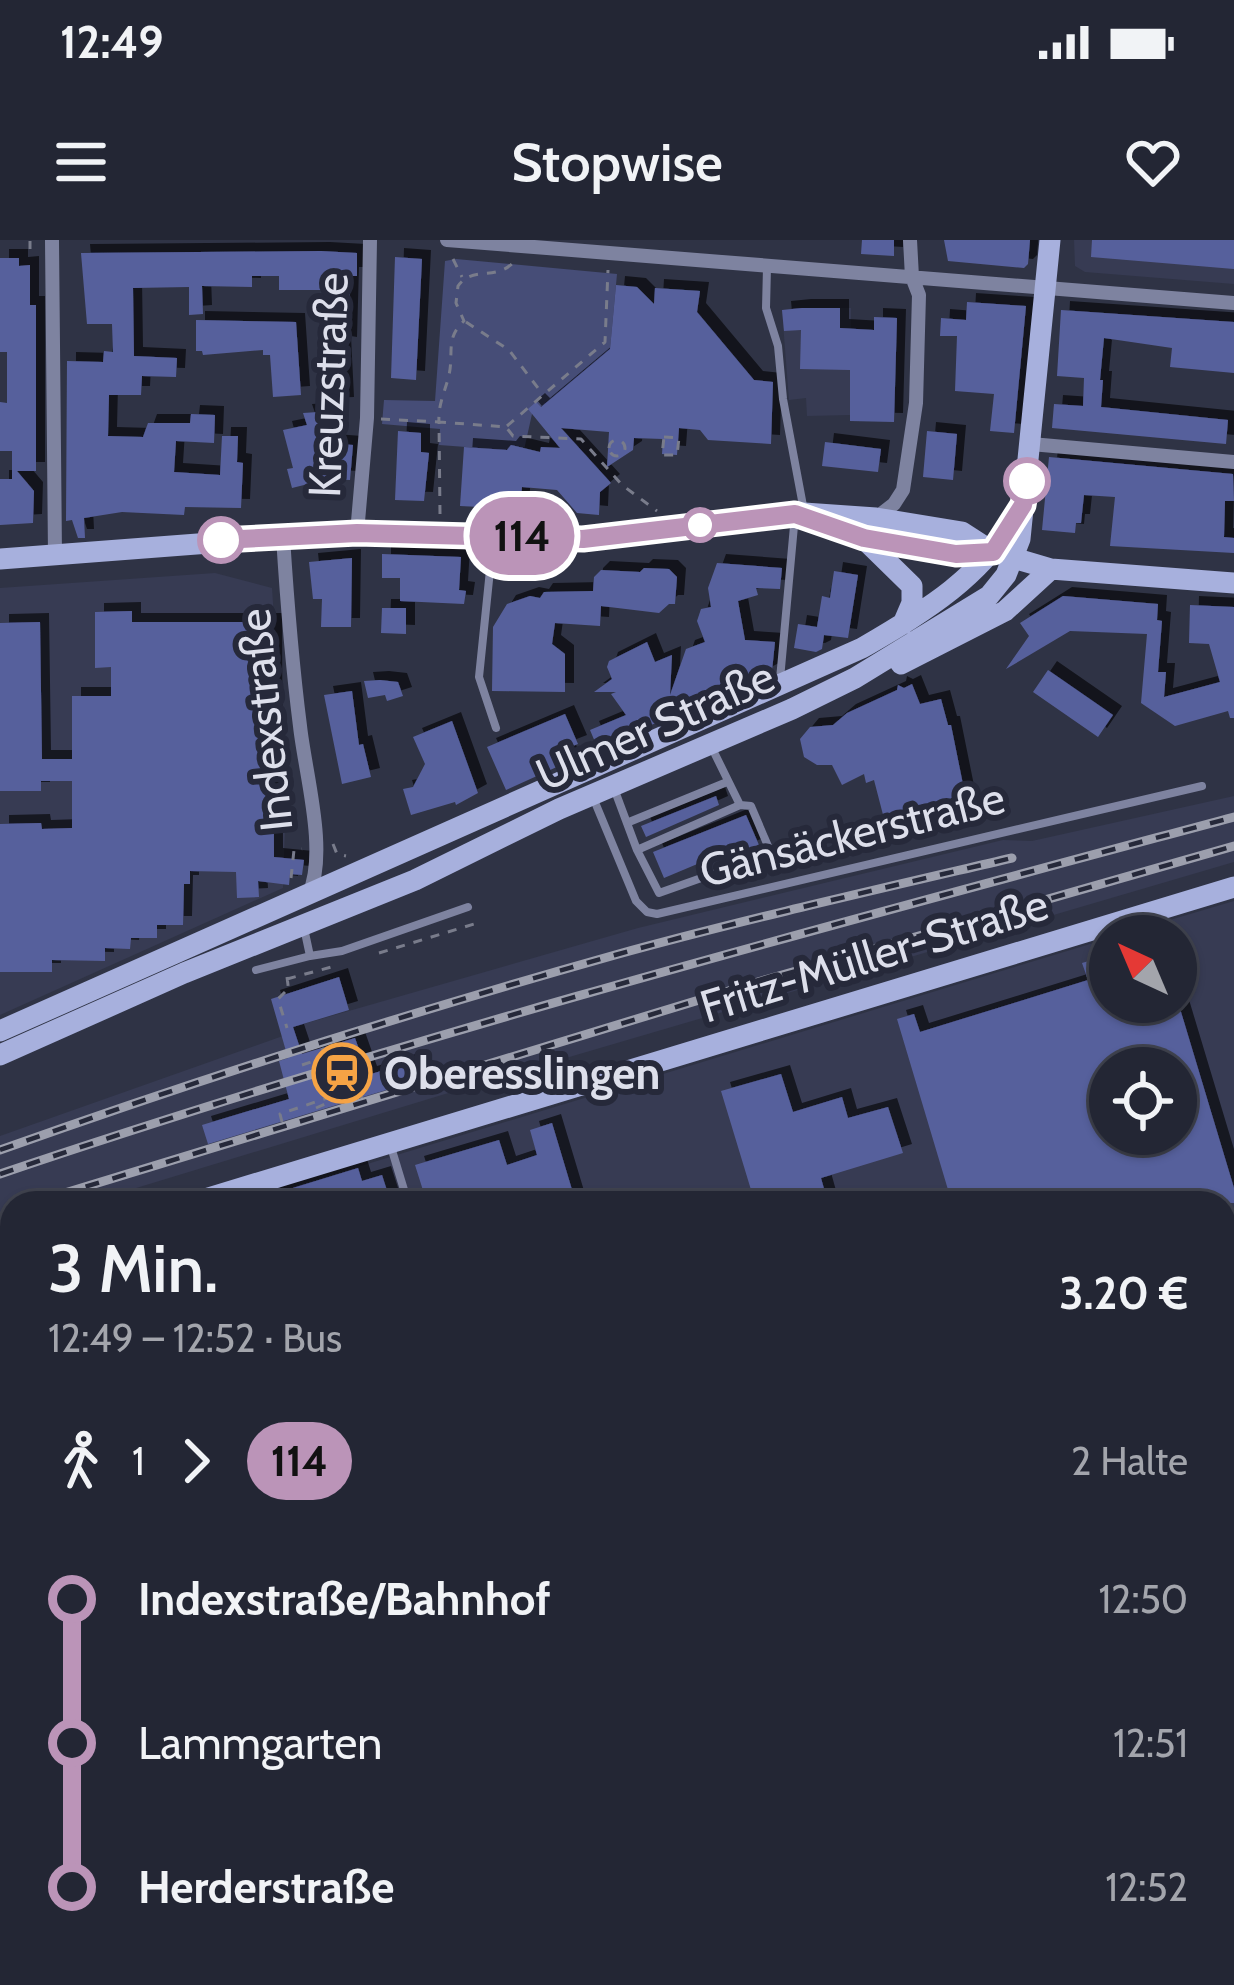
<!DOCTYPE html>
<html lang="de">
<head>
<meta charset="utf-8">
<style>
	:root { --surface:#232634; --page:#2b2e3c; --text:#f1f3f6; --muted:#a3a5ac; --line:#40434f }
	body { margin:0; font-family:Cabin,sans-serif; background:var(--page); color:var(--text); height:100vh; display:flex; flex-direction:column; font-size:45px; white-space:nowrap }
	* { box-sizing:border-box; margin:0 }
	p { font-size:39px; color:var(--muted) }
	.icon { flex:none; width:66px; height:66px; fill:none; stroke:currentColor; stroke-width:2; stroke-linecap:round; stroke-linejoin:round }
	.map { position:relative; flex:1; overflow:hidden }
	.drawer { position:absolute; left:0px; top:951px; width:1236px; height:795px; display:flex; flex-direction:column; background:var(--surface); border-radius:36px 36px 0 0; box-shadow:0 3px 9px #0004,0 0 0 3px var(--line) }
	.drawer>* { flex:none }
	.badge { padding:0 24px; border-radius:39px; font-size:42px; line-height:78px }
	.needle { width:78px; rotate:316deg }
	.controls { position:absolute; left:1089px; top:675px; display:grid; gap:24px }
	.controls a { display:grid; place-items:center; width:108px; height:108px; border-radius:50%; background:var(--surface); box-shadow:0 3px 9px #0004,0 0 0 3px var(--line); font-size:60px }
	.map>.badge { position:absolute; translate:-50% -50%; box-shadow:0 0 0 6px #fff }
	.legs { display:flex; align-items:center; gap:18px; height:132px; padding:0 48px; font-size:39px }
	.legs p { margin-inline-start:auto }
	.head { display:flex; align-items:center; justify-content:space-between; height:204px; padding:0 48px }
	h1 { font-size:66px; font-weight:600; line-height:90px }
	ul { padding:0 48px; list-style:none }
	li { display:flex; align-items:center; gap:42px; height:144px; font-size:45px }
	li i { display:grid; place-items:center; width:18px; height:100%; margin:0 15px; background:currentColor }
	li i::after { content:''; width:30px; height:30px; margin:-15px; border:9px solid; border-radius:50%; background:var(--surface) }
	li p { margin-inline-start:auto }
	li:first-child i { background:linear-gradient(#0000 50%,currentColor 0) }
	li:last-child i { background:linear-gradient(currentColor 50%,#0000 0) }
	.status { display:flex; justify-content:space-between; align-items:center; height:84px; padding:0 60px; background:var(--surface); direction:ltr }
	.status svg { height:33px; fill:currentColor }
	header { display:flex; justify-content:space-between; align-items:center; height:156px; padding:0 48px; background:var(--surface); font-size:54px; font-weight:600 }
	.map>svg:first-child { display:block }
	.built { fill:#373b53; fill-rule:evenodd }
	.green { fill:#464d77 }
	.water { fill:#141449 }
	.building { fill:#57609c; fill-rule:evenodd; filter:url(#shadow) }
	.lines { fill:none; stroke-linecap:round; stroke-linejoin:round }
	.path { stroke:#797c8b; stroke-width:3; stroke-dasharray:9 9; stroke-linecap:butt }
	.lane { stroke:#7e83a0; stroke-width:8 }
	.street { stroke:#7e83a0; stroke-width:14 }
	.secondary { stroke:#a7b0dd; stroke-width:21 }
	.rail-casing { stroke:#9c9fad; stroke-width:9 }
	.rail { stroke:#26293a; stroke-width:4.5; stroke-dasharray:14; stroke-linecap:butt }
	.line-1-casing { stroke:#fff; stroke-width:27 }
	.line-1 { stroke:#bb94b8; stroke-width:18 }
	.stop-1-dot { fill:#fff; stroke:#bb94b8; stroke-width:6 }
	.labels { text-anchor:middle; stroke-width:12; stroke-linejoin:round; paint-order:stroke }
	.street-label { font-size:45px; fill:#dddfeb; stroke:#26293a }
	.poi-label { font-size:45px; font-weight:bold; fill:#dddfeb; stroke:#26293a; text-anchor:start }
</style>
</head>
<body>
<div class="status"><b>12:49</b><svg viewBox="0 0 49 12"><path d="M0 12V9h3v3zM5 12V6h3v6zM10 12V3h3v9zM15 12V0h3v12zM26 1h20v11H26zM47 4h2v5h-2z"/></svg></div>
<header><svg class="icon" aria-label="menu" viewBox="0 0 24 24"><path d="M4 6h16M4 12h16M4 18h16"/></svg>Stopwise<svg class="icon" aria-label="heart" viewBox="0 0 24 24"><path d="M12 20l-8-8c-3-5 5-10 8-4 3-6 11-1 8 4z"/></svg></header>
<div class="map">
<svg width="1234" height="1745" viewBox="0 0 1234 1745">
	<defs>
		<filter id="shadow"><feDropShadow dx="9" dy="-9" stdDeviation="0" flood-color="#0009"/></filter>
	</defs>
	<rect width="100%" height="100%" fill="#2f3345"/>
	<path class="built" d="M1074,0H1234V44L1085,32L1075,26Z
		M802,68H851L850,175L807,176L806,158L789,160L782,70Z
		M215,333L272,348L286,555L283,648L0,775V348Z
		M1234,556V622L491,840L110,956L109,963H12V1003L0,1008V896L294,792L293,787L638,688L1003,600L1032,601Z
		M1234,661V1179L1224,1181V963H239L1110,698V762H1176V696H1116ZM1110,828H1176V894H1110Z
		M12,1043V1627L0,1634V1048Z"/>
	<path class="green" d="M456,19L617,34L610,109L532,174L524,210L511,205L507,210L439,205L440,189L382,184L384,160L435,161L445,21Z
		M1234,1179V1294L1224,1297V1181Z
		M1234,1449V1652L1224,1655V1452Z
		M12,1652V1734H36L19,1745H0V1659Z"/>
	<path class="water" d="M1234,1294V1416L1224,1418V1297Z
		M1234,1687V1745H982L1022,1734H1224V1689Z
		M36,1734H368L346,1745H19Z"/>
	<path class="building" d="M862,0H894V16L861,14Z
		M944,0H1030L1028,24L1024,28L948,21Z
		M1092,0H1234V29L1091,17Z
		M321,11L357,13V36H350L348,106L342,105L345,166L318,167L323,50H279V36H252V47L202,46L203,74L189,75V47L133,48L134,116L177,118L176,137L142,136L141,155H109L108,196L143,197L148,183H190L191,174L215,175L214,203L176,201L174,232L220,235L222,196H238L237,222L243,223L241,268L185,267L184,275L122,272L84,278L85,298H78L72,280L66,281L67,121L103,122L104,111L113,112L112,84H87L81,13Z
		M395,17L422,19L416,140L391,138Z
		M0,18H19V26L30,25V65H36V231H17L34,251L33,283L0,285V239H12V211H0V162L7,163V112H0Z
		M616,45L637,47L654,64L655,48L700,51L697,72L754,140L773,142L771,204L708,200L700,190L679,188L677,215L662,214L663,199L634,198L633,210L607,227L609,192L561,188L611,243L600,252L599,275L577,273L557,250L522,247L520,269L460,266L464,207L507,210L511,205L540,212L541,207L560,208L528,169L536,162L541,167L610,109Z
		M967,62L1026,66L1014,193L990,191L994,154L955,151L957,96H940L941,78L966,80Z
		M802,68H840V88L874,90V77L897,78L894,182L850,181V130L800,129L801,90L784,91L782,70Z
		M1061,70L1234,82V133L1170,127L1172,108L1104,98L1100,140H1103L1101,167L1228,180L1226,204L1052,188L1054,164L1083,166L1084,138L1057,136Z
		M196,80L296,82L301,155L273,157L270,115H263V110L203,115L202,111H196Z
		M318,172L327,203L353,205L350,240L328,239L292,248L287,229L293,228L283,190L307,185L303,173Z
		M398,191L421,193V212L429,213L424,261L395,260Z
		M927,191L957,194L953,240L923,237Z
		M825,202L881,209L878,232L822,226Z
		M1049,217L1233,234L1234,261H1225L1224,297L1234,298V313L1110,306L1115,257L1084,255L1081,283H1076L1075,293L1042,290Z
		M382,314L461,317L459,350L466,351L464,364L400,361V338H382Z
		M352,318L351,387H321L322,359H313L309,322Z
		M717,323L782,328L780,349L756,348L758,355L738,361L745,400L775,402L772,431L758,438L732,437L729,450L598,509L590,490L626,475L611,454L616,452H594L612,439L607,427L609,421L647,402L655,422L672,415L670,455L686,409L705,402L697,381L701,369L711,367L708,348Z
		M644,328L669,329L677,337L675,364H669L659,373L601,366L600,386L555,383L552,404L565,414V452L492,451L493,387L507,364L530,356L540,358L544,352L593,351L594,337L601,330L640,332Z
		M834,331L858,335L848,398L824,395L822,409L816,412L794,408L798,384L817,387L822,356L830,358Z
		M1063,356L1158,364L1157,380L1162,381L1158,432H1166L1164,457L1220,442L1209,404L1189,403L1190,365L1234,367V478H1230L1228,471L1175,486L1141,463L1147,394L1070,391L1006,429L1029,396L1020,383Z
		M382,368H406V394L381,393Z
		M132,371V382H273L274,617L304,620L302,635L290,634L289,645L258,641L259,657L237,658L236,632L190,631V644H184L183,685H157V698H131L130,709L105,708V721L52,720V732H0V584L41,583L42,589L72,588V541H41V551H0V383L40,382L42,519H72V456H111V427L95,428V372Z
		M1048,430L1113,475L1098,497L1033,452Z
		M380,440L398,442L403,456L387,461L385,455L368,458L364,441Z
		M912,444L920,464L941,459L948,485H951L969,574L888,594L874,540L866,543L864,534L842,545L832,525H817L804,517L800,499L810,487L833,485L847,473L897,450L898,445L904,448Z
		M352,451L359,505L363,504L371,537L342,544L324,455Z
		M565,474L578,504L565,509L570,521L506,550L487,507Z
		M452,481L478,553L456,565L455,562L411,575L403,549L413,547L425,524L413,497Z
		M716,556L719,565L646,597L641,586Z
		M746,575L759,605L735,615L733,609L664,638L653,612Z
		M1099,718L1110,762H1178L1234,948V963H1204L1201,953L1170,963H952L897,779L914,774L920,792L1088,740L1082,723ZM1110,828H1176V894H1110Z
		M339,737L349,770L293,787L302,814L355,798L368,835L410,822L416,841L208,904L202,885L289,859L279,821L288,818L271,759Z
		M781,834L793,872L842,857L848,878L888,867L903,913L821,938L828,963H755L721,851Z
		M552,883L576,963H552L551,958L536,963H427L415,925L499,900L507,925L537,915L530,890Z
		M358,928L362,941L382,935L391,963H273L270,955Z"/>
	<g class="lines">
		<path class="path" d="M30,1V9
			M453,19L462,37
			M466,82L509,110L541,152
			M381,179L439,182C438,164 445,152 449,135C454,113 445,98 464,81L456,63L458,46C473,25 494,42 514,22
			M507,186L605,102L608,30
			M664,197L679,198L677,215H662Z
			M609 208a8 8 0 1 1 16 0a8 8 0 1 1-16 0Z
			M440,274L439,182L506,187L513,196L581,199L622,245L657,271
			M333,604L337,614L346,616
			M291,638L294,610L302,609
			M379,713L474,684
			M287,737L289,753
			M287,739L335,726
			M285,752L278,759L287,788
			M322,808L327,822
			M302,825L326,817
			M316,868L359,849L362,858
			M282,882L280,874L336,855L333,846
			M141,963L151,960L152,963
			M1224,1258L1234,1254
			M1224,1444L1234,1442
			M0,1653L12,1646
			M1224,1667L1234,1664
			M0,1721L12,1713
			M471,1734L478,1745
			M593,1734L603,1745
			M639,1734L649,1745
			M659,1734L662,1738L666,1734
			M569,1745L581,1734
			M615,1745L627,1734
			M679,1745L682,1734
			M705,1745L745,1734
			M913,1745L953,1734"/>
		<path class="lane" d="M767,27L766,68L778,106L783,159L804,271
			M493,301L479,437L496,488
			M780,439L795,275
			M615,551L637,610L659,653L766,615L768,606L751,566L740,565
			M592,555L636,661L647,672L657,674L1202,546
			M629,582L727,542
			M637,610L740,565L711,506
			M304,688L310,716L342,711L468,667
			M256,730L310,716
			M391,907L408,963
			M499,1745H504
			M760,1745L796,1734
			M809,1745L842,1734"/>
		<path class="street" d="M52,0L55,315
			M447,0L1234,63
			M1031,204L1234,222
			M876,278L894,264L903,250L916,163L919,55L912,37L910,0
			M357,293L367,178L370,0
			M283,297C287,360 292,423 300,486C305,533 328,611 309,654"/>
		<path class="secondary" d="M818,282C874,302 933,315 993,312
			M864,299L912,346V363L903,384
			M0,319L342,293L606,298L804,273L876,278L962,292L993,312L1051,329L1234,343
			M901,424L1005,371L1051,329
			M0,791L862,408C926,371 984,336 1020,270
			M0,815L184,733L415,640L559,569L792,469L855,438L989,356L1006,335L1020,299L1050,0
			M192,963L1234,647
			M0,1028L12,1023"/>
		<g class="rail-casing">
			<path id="rail" d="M0,910C203,838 408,773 615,715C746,679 879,649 1012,618
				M0,934C406,797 820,688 1234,577
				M32,963L768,739L1234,606
				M0,991L12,988"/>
		</g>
		<use href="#rail" class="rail"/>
	</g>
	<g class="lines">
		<g class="line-1-casing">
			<path id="line-1" d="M221,300L357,293L583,299L795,274L864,298L956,314L993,312L1023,265L1027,241"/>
		</g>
		<use href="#line-1" class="line-1"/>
	</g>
	<defs>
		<g id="station-ring" transform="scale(3)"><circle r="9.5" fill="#26293a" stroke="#f5a345" stroke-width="1.5"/><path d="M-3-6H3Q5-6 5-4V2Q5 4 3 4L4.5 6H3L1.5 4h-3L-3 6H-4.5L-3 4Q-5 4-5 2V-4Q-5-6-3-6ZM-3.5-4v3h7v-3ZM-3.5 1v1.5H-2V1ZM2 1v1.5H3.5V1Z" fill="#f5a345"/></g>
	</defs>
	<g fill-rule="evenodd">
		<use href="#station-ring" x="342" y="833"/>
	</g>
	<g class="stop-1-dot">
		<circle cx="1027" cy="241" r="21"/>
		<circle cx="700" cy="285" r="15"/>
		<circle cx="221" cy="300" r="21"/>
	</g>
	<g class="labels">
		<g class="street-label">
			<text transform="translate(328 145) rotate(-88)" y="16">Kreuzstraße</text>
			<text transform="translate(265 480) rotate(-96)" y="16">Indexstraße</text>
			<text transform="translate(655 485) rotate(-24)" y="16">Ulmer Straße</text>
			<text transform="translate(852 594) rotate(-14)" y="16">Gänsäckerstraße</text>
			<text transform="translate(874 715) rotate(-17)" y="16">Fritz-Müller-Straße</text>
		</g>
		<g class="poi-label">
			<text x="384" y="849">Oberesslingen</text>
		</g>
	</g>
</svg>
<div class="controls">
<a><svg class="needle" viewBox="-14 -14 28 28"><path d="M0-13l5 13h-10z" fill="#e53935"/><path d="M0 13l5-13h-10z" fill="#a3a5ac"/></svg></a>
<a><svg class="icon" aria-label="locate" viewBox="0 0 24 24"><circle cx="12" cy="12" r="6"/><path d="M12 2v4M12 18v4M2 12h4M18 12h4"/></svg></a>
</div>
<b class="badge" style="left:522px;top:296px;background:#bb94b8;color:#111">114</b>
<section class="drawer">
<div class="head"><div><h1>3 Min.</h1><p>12:49 – 12:52 · Bus</p></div><b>3.20 €</b></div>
<div class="legs"><svg class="icon" aria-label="walk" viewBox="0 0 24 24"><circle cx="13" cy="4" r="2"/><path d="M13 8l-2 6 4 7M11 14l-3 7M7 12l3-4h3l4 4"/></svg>1<svg class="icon" aria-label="forward" viewBox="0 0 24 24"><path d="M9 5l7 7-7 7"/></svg><b class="badge" style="background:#bb94b8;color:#111">114</b><p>2 Halte</p></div>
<ul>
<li><i style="color:#bb94b8"></i><b>Indexstraße/Bahnhof</b><p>12:50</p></li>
<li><i style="color:#bb94b8"></i><span>Lammgarten</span><p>12:51</p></li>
<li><i style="color:#bb94b8"></i><b>Herderstraße</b><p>12:52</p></li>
</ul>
</section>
</div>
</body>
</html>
